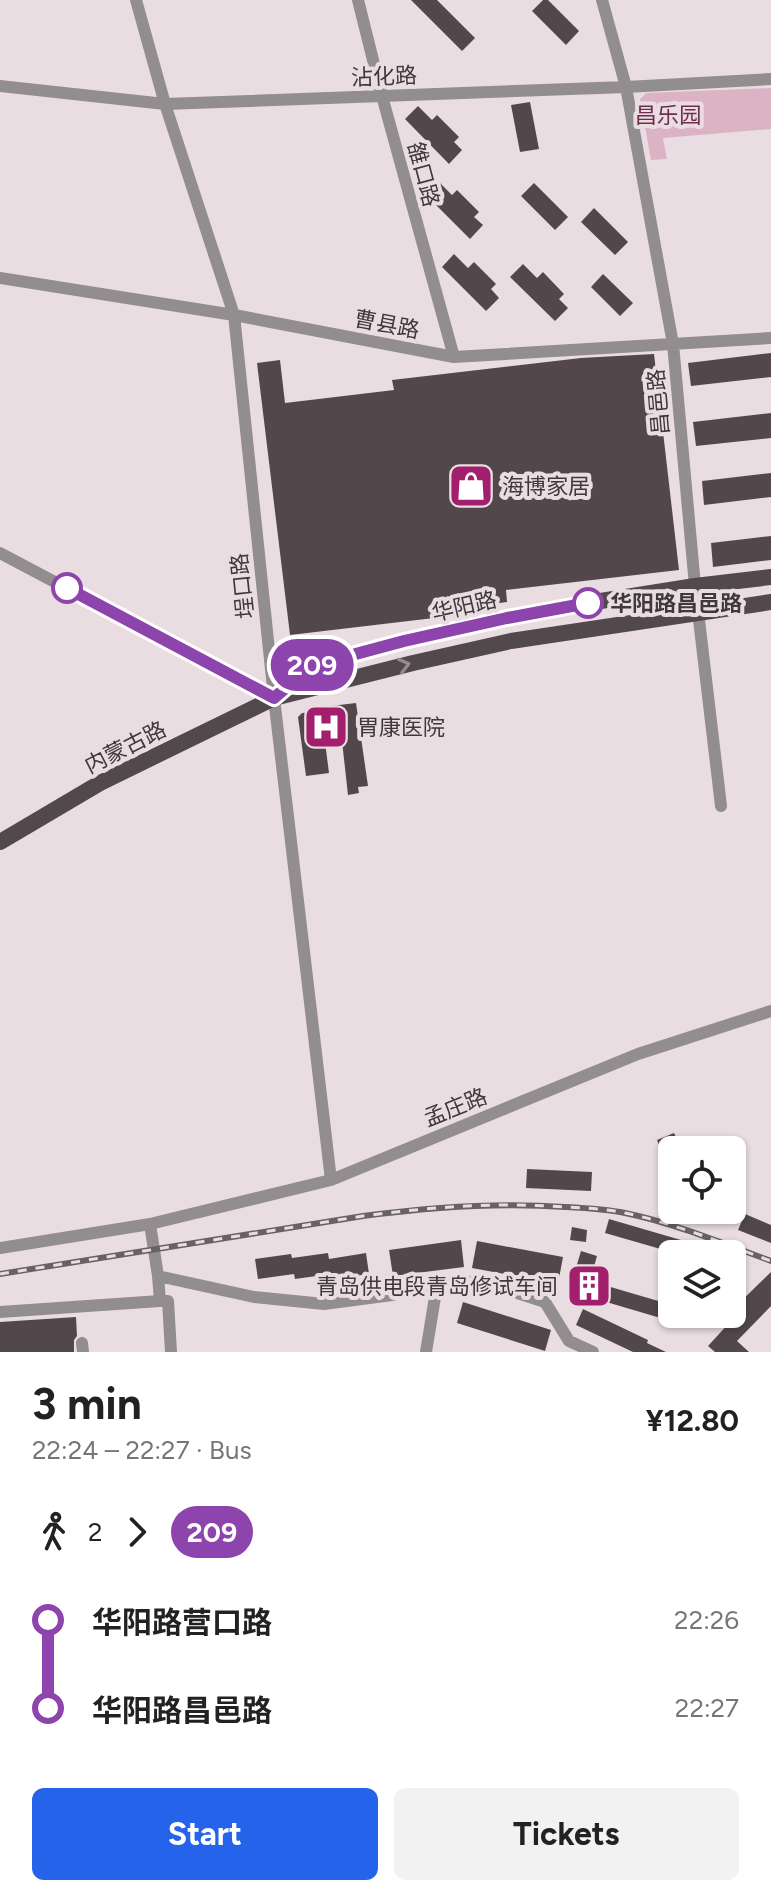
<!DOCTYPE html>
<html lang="en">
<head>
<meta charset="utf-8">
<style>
	:root { --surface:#fff; --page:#f2f2f2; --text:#222; --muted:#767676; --accent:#2563eb }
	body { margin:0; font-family:Figtree,"Noto Sans SC",sans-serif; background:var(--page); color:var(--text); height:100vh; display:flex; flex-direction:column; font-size:30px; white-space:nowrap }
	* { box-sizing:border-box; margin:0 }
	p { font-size:26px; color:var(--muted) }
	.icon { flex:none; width:44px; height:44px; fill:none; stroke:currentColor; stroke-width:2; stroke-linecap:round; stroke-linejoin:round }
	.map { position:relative; height:1352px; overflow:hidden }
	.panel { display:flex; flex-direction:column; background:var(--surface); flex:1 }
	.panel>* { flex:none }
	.badge { padding:0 16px; border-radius:26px; font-size:28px; line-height:52px }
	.fabs { position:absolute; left:658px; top:1136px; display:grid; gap:16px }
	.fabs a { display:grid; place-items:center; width:88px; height:88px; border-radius:12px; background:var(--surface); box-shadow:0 2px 6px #0004; font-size:40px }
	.map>.badge { position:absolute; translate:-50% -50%; box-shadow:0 0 0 4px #fff }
	.legs { display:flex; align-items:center; gap:12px; height:88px; padding:0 32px; font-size:26px }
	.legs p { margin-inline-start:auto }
	.headline { display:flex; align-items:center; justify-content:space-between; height:136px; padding:0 32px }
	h1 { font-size:44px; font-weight:700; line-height:60px }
	.button { display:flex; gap:16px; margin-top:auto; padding:16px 32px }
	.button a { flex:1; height:92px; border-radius:12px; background:var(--accent); color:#fff; font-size:32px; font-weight:700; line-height:92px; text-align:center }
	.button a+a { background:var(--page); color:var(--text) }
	ul { padding:0 32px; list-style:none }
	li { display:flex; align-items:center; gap:28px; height:88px; font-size:30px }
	li i { display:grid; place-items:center; width:12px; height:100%; margin:0 10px; background:currentColor }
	li i::after { content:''; width:20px; height:20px; margin:-10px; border:6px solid; border-radius:50%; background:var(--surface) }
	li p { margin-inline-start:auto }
	li:first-child i { background:linear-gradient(#0000 50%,currentColor 0) }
	li:last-child i { background:linear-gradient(currentColor 50%,#0000 0) }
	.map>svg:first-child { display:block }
	.green { fill:#dcb3c5 }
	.building { fill:#52484c }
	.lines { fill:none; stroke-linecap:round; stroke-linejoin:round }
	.minor { stroke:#928d8f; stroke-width:12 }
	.major { stroke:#52494d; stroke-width:16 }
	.rail-casing { stroke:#696265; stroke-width:6 }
	.rail { stroke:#eadde2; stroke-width:3; stroke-dasharray:9; stroke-linecap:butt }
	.oneway { stroke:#968c90 }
	.line-1-casing { stroke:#fff; stroke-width:18 }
	.line-1 { stroke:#8e44ad; stroke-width:12 }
	.stop-1-dot { fill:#fff; stroke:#8e44ad; stroke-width:4 }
	.labels { text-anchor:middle; stroke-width:8; stroke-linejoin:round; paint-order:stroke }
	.street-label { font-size:22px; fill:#3e393b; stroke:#eadde2 }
	.park-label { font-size:22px; fill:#702d51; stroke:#eadde2 }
	.poi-label { font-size:22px; fill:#3e393b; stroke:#eadde2; text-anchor:start }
	.stop-label { font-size:22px; font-weight:bold; fill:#3e393b; stroke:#eadde2; text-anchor:start }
</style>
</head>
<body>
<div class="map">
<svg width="771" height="1352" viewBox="0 0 771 1352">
	<rect width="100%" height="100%" fill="#eadde2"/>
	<path class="green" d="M771,88V129L663,138L667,159L651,160L640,99L646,93Z"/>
	<path class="building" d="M411,0H437L475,38L462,51Z
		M543,0H548L579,31L566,45L532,11Z
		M530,102L539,149L520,152L511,105Z
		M418,106L432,120L437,115L459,137L454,142L462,150L449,164L405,119Z
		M438,181L452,195L457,190L479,212L474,217L483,225L470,239L425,194Z
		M534,183L568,217L555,230L521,196Z
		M594,208L628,242L615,255L581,222Z
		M454,254L468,268L474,262L496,284L491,289L499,298L486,311L442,267Z
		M523,264L537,278L543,272L564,294L559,299L568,308L555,321L510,277Z
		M603,274L633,303L620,316L591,287Z
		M771,353V377L691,386L688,363Z
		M654,354L679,570L506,590L507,602L467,607L468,614L290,635L257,363L280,360L285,403L394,390L392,380L581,358Z
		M771,413V438L696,446L693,422Z
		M771,473V497L704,505L702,481Z
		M771,536V560L713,567L711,543Z
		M356,703L368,786L358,787L359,793L348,795L341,732L324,734L329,773L306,776L298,717L302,713L331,710V706Z
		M674,1133L682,1150H672V1175L657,1140Z
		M527,1169L592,1172L591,1191L526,1188Z
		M745,1214L771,1225V1243L738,1230Z
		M609,1219L722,1252V1254H678L605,1233Z
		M572,1227L587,1230L586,1242L570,1240Z
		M461,1240L464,1267L393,1276L389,1250Z
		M477,1241L563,1257L558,1284L472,1268Z
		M581,1251L597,1256L590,1281L672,1305V1314H695L691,1327L569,1291Z
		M328,1253L329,1259L366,1253L369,1274L332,1279L331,1274L295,1279L294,1274L258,1279L255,1259L291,1254L292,1258Z
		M771,1272V1306L737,1341L749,1352H715L708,1346L730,1322L710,1316L711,1314H732V1310Z
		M463,1302L551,1330L545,1351L457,1323Z
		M583,1309L648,1340L647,1343L666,1352H633L576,1325Z
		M76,1317L77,1336L74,1340V1352H0V1322Z"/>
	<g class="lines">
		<path class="minor" d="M136,0L165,104L234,315L274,698L331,1180
			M358,0L382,96L454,357
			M602,0L626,87L673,344L695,586L721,806
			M0,86L165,104L626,87L771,79
			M0,278L234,315L454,357L771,338
			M0,553L274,698
			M150,1224L158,1276L254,1297L324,1304L392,1295L437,1285L480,1281L545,1302L569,1341L593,1352
			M0,1248L150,1224L331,1180L638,1054L771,1011
			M160,1301H168L171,1352
			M0,1312L160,1301L158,1276
			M82,1343L83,1352
			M426,1352L437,1285"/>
		<path class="major" d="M278,694L311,666L404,641L507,618L588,603L695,586L771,577
			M0,842L100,783L274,698L413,663L511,641L771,602"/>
		<g class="rail-casing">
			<path id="rail" d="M0,1274L363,1216C431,1207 496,1202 565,1207C585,1208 606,1209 625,1213C674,1223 725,1244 771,1261"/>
		</g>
		<use href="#rail" class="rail"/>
	</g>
	<defs><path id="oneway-chevron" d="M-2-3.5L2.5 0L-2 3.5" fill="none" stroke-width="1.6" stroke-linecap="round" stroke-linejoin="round" transform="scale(2)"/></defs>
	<use class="oneway" href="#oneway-chevron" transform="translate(404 665) rotate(-14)"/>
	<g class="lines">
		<g class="line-1-casing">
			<path id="line-1" d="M67,588L274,698L311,666L404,641L507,618L588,603"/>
		</g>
		<use href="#line-1" class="line-1"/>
	</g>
	<defs>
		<g id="shop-square" transform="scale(2.3)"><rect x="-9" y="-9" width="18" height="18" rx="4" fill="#a21f6e" stroke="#eadde2"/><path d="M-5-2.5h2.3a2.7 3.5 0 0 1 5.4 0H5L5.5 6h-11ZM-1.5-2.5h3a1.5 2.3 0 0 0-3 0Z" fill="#fff"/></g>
		<g id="hospital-square" transform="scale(2.3)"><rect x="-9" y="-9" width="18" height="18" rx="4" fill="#a21f6e" stroke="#eadde2"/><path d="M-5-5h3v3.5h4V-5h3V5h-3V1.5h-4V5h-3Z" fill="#fff"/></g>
		<g id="building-square" transform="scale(2.3)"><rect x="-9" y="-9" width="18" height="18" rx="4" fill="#a21f6e" stroke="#eadde2"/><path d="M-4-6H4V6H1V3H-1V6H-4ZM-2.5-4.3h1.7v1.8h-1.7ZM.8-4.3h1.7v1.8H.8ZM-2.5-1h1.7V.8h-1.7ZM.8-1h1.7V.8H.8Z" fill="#fff"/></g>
	</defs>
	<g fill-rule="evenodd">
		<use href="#shop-square" x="471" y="486"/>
		<use href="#hospital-square" x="326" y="727"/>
		<use href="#building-square" x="589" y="1286"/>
	</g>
	<g class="stop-1-dot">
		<circle cx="67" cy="588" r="14"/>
		<circle cx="588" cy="603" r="14"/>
	</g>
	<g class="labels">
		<g class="street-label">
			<text transform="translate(384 76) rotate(-2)" y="8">沾化路</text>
			<text transform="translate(424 174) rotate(75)" y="8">雒口路</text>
			<text transform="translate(387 324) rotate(11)" y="8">曹县路</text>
			<text transform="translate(658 402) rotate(-95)" y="8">昌邑路</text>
			<text transform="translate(242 586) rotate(-96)" y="8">埕口路</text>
			<text transform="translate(464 606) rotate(-13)" y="8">华阳路</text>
			<text transform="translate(125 747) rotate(-27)" y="8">内蒙古路</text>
			<text transform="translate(455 1107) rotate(-22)" y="8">孟庄路</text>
		</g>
		<g class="park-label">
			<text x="668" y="123">昌乐园</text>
		</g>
		<g class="poi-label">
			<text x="502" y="494">海博家居</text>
			<text x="357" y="735">胃康医院</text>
			<text x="558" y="1294" text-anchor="end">青岛供电段青岛修试车间</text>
		</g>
		<g class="stop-label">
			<text x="610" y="611">华阳路昌邑路</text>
		</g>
	</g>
</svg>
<div class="fabs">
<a><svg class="icon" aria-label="locate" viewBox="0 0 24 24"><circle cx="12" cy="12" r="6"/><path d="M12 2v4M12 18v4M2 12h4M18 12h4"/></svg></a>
<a><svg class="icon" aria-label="layers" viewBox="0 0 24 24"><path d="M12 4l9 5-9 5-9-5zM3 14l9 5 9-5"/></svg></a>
</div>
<b class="badge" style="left:312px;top:665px;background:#8e44ad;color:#fff">209</b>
</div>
<section class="panel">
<div class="headline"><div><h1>3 min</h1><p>22:24 – 22:27 · Bus</p></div><b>¥12.80</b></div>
<div class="legs"><svg class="icon" aria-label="walk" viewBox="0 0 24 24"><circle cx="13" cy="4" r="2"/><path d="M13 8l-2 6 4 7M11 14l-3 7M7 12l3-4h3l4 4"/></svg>2<svg class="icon" aria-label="forward" viewBox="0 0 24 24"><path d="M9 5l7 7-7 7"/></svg><b class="badge" style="background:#8e44ad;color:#fff">209</b></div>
<ul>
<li><i style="color:#8e44ad"></i><b>华阳路营口路</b><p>22:26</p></li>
<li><i style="color:#8e44ad"></i><b>华阳路昌邑路</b><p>22:27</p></li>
</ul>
<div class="button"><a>Start</a><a>Tickets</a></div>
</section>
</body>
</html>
